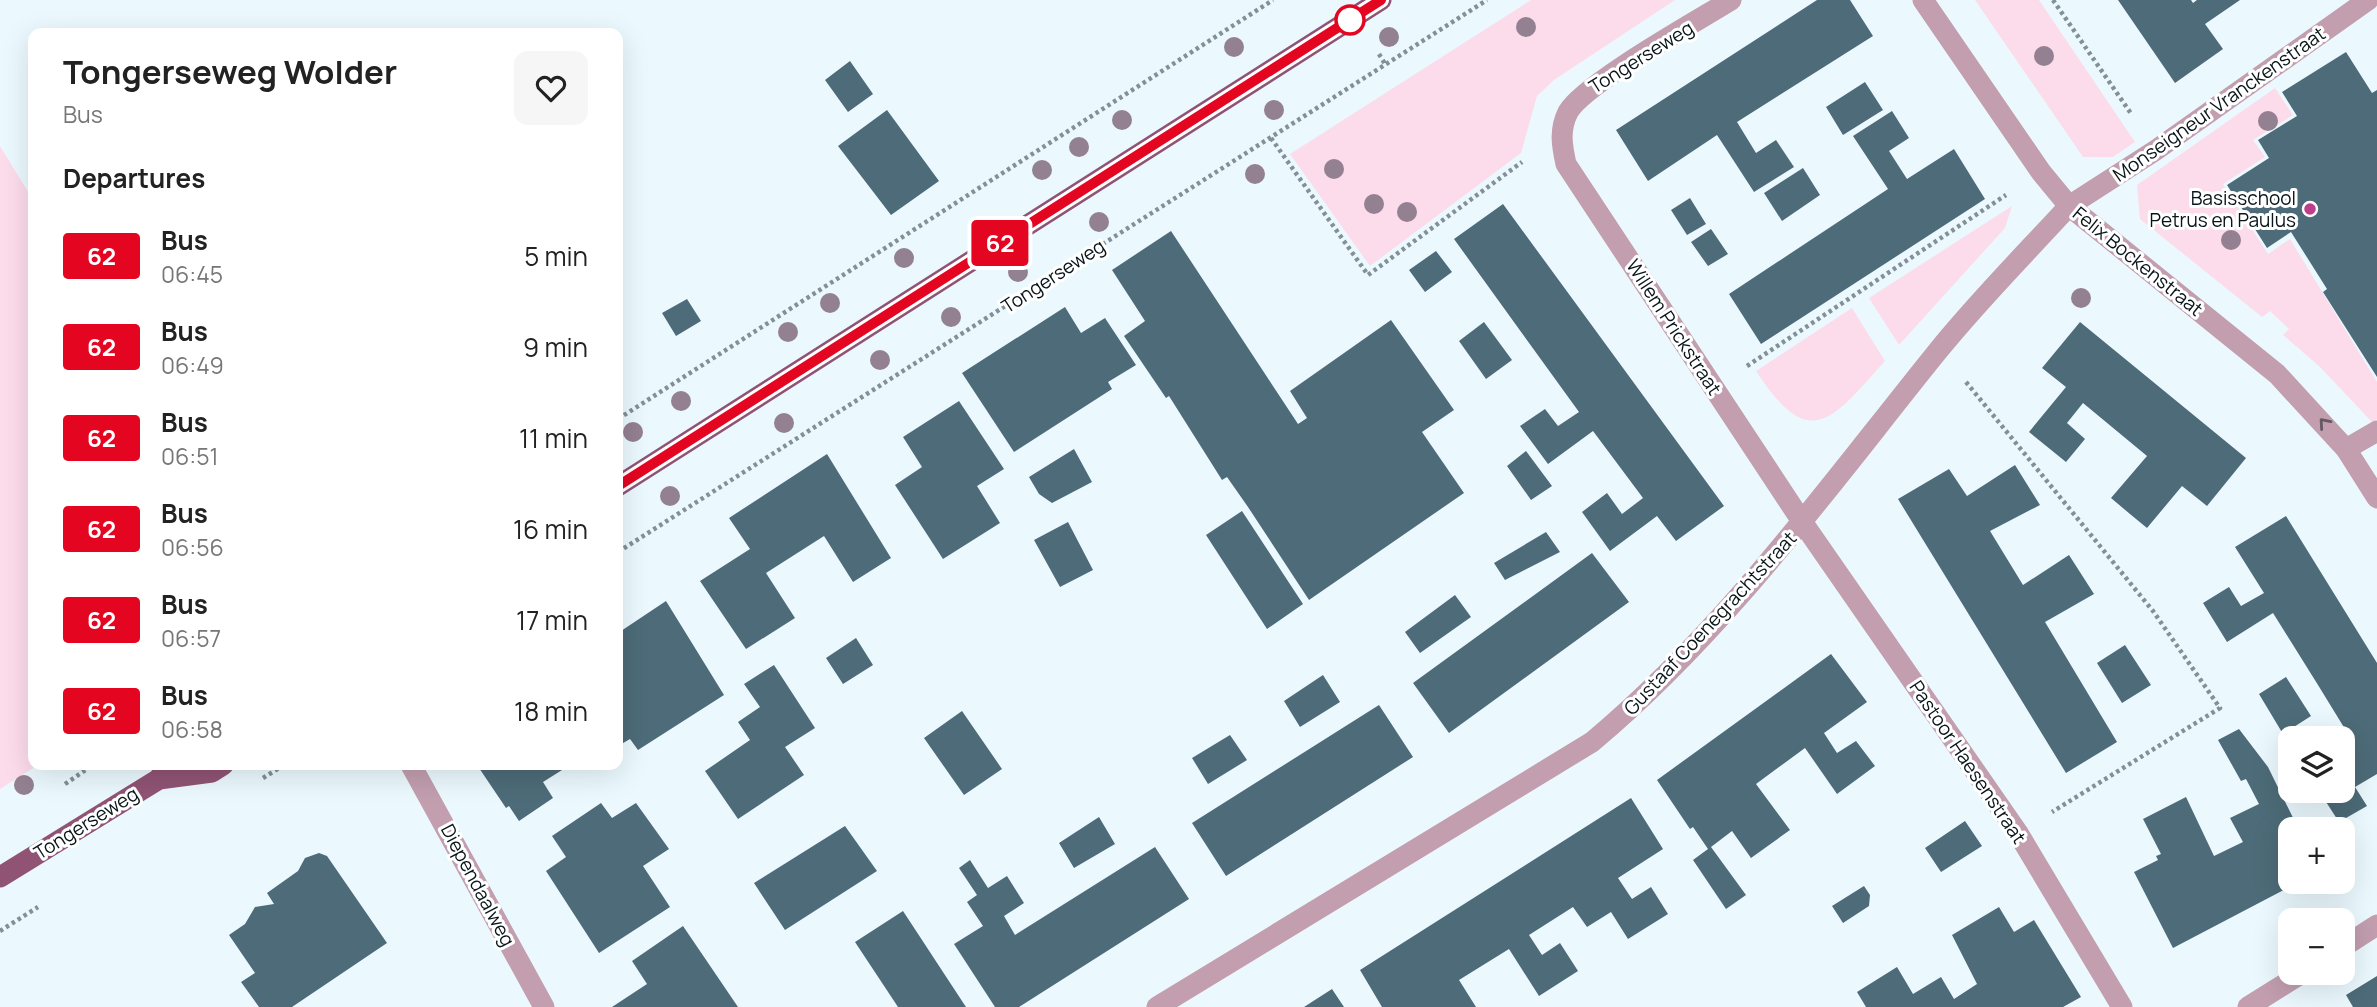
<!DOCTYPE html>
<html lang="en">
<head>
<meta charset="utf-8">
<style>
	:root { --surface:#fff; --page:#f6f6f6; --text:#222; --muted:#767676 }
	body { margin:0; font-family:Manrope,sans-serif; background:var(--page); color:var(--text); height:100vh; display:flex; flex-direction:column; font-size:26px; white-space:nowrap }
	* { box-sizing:border-box; margin:0 }
	p { font-size:23px; color:var(--muted) }
	.icon { flex:none; width:38px; height:38px; fill:none; stroke:currentColor; stroke-width:2; stroke-linecap:round; stroke-linejoin:round }
	.map { position:relative; flex:1; overflow:hidden }
	.panel { position:absolute; left:28px; top:28px; width:595px; height:742px; display:flex; flex-direction:column; background:var(--surface); border-radius:14px; box-shadow:0 7px 28px #0002 }
	.panel>* { flex:none }
	.badge { padding:0 14px; border-radius:5px; font-size:24px; line-height:46px }
	.tools { position:absolute; left:2278px; top:726px; display:grid; gap:14px }
	.tools a { display:grid; place-items:center; width:77px; height:77px; border-radius:14px; background:var(--surface); box-shadow:0 7px 28px #0002; font-size:35px }
	.map>.badge { position:absolute; translate:-50% -50%; box-shadow:0 0 0 4px #fff }
	h2 { padding:0 35px; font-size:26px; line-height:63px }
	.round { display:grid; place-items:center; flex:none; width:74px; height:74px; border-radius:14px; background:var(--page) }
	.summary { display:flex; align-items:center; justify-content:space-between; height:119px; padding:0 35px }
	h1 { font-size:33px; font-weight:700; line-height:52px }
	ul { padding:0; list-style:none }
	li { display:flex; align-items:center; gap:21px; height:91px; padding:0 35px }
	li div { flex:1 }
	li b { display:block; font-size:26px }
	li em { font-style:normal }
	li .badge { min-width:77px; font-weight:700; text-align:center }
	.map>svg:first-child { display:block }
	.green { fill:#fcdbeb }
	.building { fill:#4d6b78 }
	.lines { fill:none; stroke-linecap:round; stroke-linejoin:round }
	.path { stroke:#839096; stroke-width:4.5; stroke-dasharray:3.5 3.5; stroke-linecap:butt }
	.pedestrian { stroke:#c29eaf; stroke-width:21 }
	.minor { stroke:#c29eaf; stroke-width:21 }
	.primary { stroke:#905374; stroke-width:21 }
	.tree { fill:#938091 }
	.oneway { stroke:#655964 }
	.line-casing { stroke:#fff; stroke-width:16 }
	.line { stroke:#e40521; stroke-width:10 }
	.stop-dot { fill:#fff; stroke:#e40521; stroke-width:3.5 }
	.poi-dot { fill:#be3e8b; stroke:#fff; stroke-width:2.5 }
	.labels { text-anchor:middle; stroke-width:6; stroke-linejoin:round; paint-order:stroke }
	.street-label { font-size:19px; fill:#081419; stroke:#fff }
	.poi-label { font-size:19px; fill:#081419; stroke:#fff; text-anchor:end }
</style>
</head>
<body>
<div class="map">
<svg width="2377" height="1007" viewBox="0 0 2377 1007">
	<rect width="100%" height="100%" fill="#ebf9ff"/>
	<path class="green" d="M1531,0H1675L1554,80L1537,96L1521,153L1370,266L1290,154Z
		M1975,0H2039L2135,142L2113,157H2083Z
		M2275,88L2293,115L2253,140L2265,157L2223,184L2268,254L2290,239L2377,382V419L2372,422L2320,367L2283,335L2289,329L2270,311L2262,317L2140,219L2137,185Z
		M0,146L33,200V765H38L0,789Z
		M2012,206L2005,228L1899,345L1869,298Z
		M1852,308L1885,361C1832,420 1810,454 1756,371Z"/>
	<path class="building" d="M1817,0H1850L1873,36L1737,122L1756,153L1776,140L1794,167L1754,192L1717,135L1648,181L1616,130Z
		M2118,0H2191L2193,3L2197,0H2240L2205,24L2223,49L2175,83Z
		M2346,52L2372,93L2377,90V377L2323,292L2327,289L2291,232L2267,248L2227,185L2269,158L2258,140L2297,116L2282,92Z
		M850,61L873,94L848,112L825,80Z
		M1865,82L1883,110L1843,135L1826,107Z
		M887,110L939,181L891,215L838,146Z
		M1892,111L1909,138L1889,151L1907,179L1954,149L1985,199L1761,344L1729,294L1888,189L1853,136Z
		M1803,168L1820,195L1782,221L1764,193Z
		M1690,198L1706,224L1687,235L1671,210Z
		M1503,204L1724,506L1676,541L1657,516L1610,551L1582,512L1607,493L1622,514L1643,498L1593,431L1548,464L1520,426L1545,409L1558,426L1579,412L1454,239Z
		M1711,229L1728,254L1708,266L1691,242Z
		M1171,231L1298,424L1307,418L1290,391L1391,320L1454,410L1422,432L1464,493L1309,600L1248,507L1227,477L1222,480L1169,396L1166,398L1124,336L1145,321L1112,270Z
		M1436,251L1452,272L1425,292L1409,270Z
		M687,299L701,321L676,336L662,313Z
		M1065,307L1081,333L1105,318L1136,365L1108,382L1112,389L1014,452L962,373Z
		M1484,322L1512,360L1486,379L1459,341Z
		M2080,322L2246,458L2207,506L2182,486L2147,528L2130,514L2111,498L2147,456L2083,403L2067,423L2085,439L2066,462L2029,432L2066,387L2042,368Z
		M959,401L1004,469L977,486L1000,523L943,559L895,485L922,467L903,437Z
		M1074,449L1092,482L1052,503L1039,494L1029,477Z
		M1526,451L1552,486L1531,500L1507,466Z
		M827,454L891,558L853,582L824,536L766,573L795,618L746,649L700,581L750,549L729,518Z
		M2015,465L2040,505L1990,531L2023,585L2069,555L2094,594L2045,622L2117,742L2066,773L1898,499L1949,469L1967,496Z
		M1242,511L1303,604L1267,629L1206,535Z
		M2286,516L2377,663V774L2355,787L2367,806L2339,822L2319,791H2343V738H2329L2345,729L2318,685L2273,613L2227,642L2203,603L2229,587L2241,606L2264,593L2235,547Z
		M1068,522L1093,570L1060,587L1034,540Z
		M1546,532L1560,552L1505,580L1494,563Z
		M1592,553L1629,602L1449,733L1413,683Z
		M1455,595L1471,617L1420,653L1405,632Z
		M666,601L724,695L638,750L630,739L618,746V633Z
		M856,638L873,665L843,684L826,658Z
		M2125,645L2151,685L2122,703L2097,663Z
		M1831,654L1867,702L1824,733L1837,753L1856,741L1875,766L1837,794L1805,748L1756,784L1790,830L1751,858L1732,831L1711,847L1746,895L1726,909L1693,860L1708,849L1693,827L1690,829L1657,780Z
		M774,665L815,728L785,747L804,775L738,819L705,771L750,740L738,722L760,707L744,684Z
		M1323,675L1340,702L1300,727L1284,701Z
		M2286,677L2311,716L2283,734L2259,694Z
		M1379,705L1413,757L1226,876L1192,823Z
		M962,711L1002,769L964,795L924,738Z
		M2239,729L2268,767L2299,830H2291V882H2299L2173,948L2134,872L2158,860L2156,856L2161,854L2143,819L2186,797L2214,856L2243,842L2230,818L2259,804L2246,779L2241,781L2218,740Z
		M1230,735L1247,760L1208,784L1192,758Z
		M477,765H570L543,782L553,798L519,821L509,806L506,808Z
		M1631,798L1663,849L1618,878L1632,899L1651,887L1668,914L1628,939L1611,912L1587,927L1573,907L1529,935L1542,955L1560,943L1578,971L1539,996L1509,949L1459,980L1476,1007H1382L1360,970Z
		M601,803L612,818L636,803L669,849L643,866L670,907L599,953L546,871L566,857L552,836Z
		M1099,817L1115,844L1074,868L1059,843Z
		M1965,821L1982,846L1941,872L1925,848Z
		M845,826L877,871L785,930L754,883Z
		M1155,847L1189,899L1019,1007H995L954,944L983,926L967,902L977,895L959,868L970,860L988,888L1007,876L1024,903L1004,916L1015,935Z
		M319,853L327,856L387,943L292,1007H259L241,982L255,973L229,935L245,924L255,907L274,904L267,893L298,871L305,858Z
		M1864,886L1870,895L1869,906L1843,923L1832,906Z
		M1999,907L2014,932L2034,920L2081,997L2063,1007H1866L1857,992L1897,967L1913,994L1941,977L1954,999L1977,984L1952,935Z
		M903,911L962,1001L966,1007H898L855,942Z
		M683,926L738,1007H612L647,984L632,961Z
		M2377,976V1007H2353L2346,995Z
		M1332,989L1344,1007H1304Z"/>
	<g class="lines">
		<path class="path" d="M2053,0L2132,115
			M1379,54L1385,64
			M1271,138L1368,275L1522,162
			M1747,366L2006,195
			M1966,382L2153,611L2220,708L2052,812
			M618,419L1273,0
			M618,552L1487,0
			M263,778L284,765
			M65,784L93,765
			M0,931L38,907"/>
		<path class="pedestrian" d="M2069,206L2156,150L2368,0
			M2346,449L2377,431"/>
		<path class="minor" d="M1731,0C1697,21 1584,84 1568,112C1559,130 1562,146 1566,164L1803,523L2018,833L2122,1007
			M1923,0L2041,172L2069,206L2277,374L2346,449L2377,498
			M411,765L544,1007
			M2343,947L2377,925
			M1157,1007L1592,742C1726,630 1828,487 1937,352C1978,301 2025,254 2069,206
			M2248,1007L2302,973"/>
		<path class="primary" d="M618,486L1381,0
			M159,779L212,772L223,765
			M0,877L159,779L167,765"/>
	</g>
	<g class="tree">
		<circle cx="1526" cy="27" r="10"/>
		<circle cx="1389" cy="37" r="10"/>
		<circle cx="1234" cy="47" r="10"/>
		<circle cx="2044" cy="56" r="10"/>
		<circle cx="1274" cy="110" r="10"/>
		<circle cx="1122" cy="120" r="10"/>
		<circle cx="2268" cy="121" r="10"/>
		<circle cx="1079" cy="147" r="10"/>
		<circle cx="1334" cy="169" r="10"/>
		<circle cx="1042" cy="170" r="10"/>
		<circle cx="1255" cy="174" r="10"/>
		<circle cx="1374" cy="204" r="10"/>
		<circle cx="1407" cy="212" r="10"/>
		<circle cx="1099" cy="222" r="10"/>
		<circle cx="2231" cy="240" r="10"/>
		<circle cx="904" cy="258" r="10"/>
		<circle cx="1018" cy="272" r="10"/>
		<circle cx="2081" cy="298" r="10"/>
		<circle cx="830" cy="303" r="10"/>
		<circle cx="951" cy="317" r="10"/>
		<circle cx="788" cy="332" r="10"/>
		<circle cx="880" cy="360" r="10"/>
		<circle cx="681" cy="401" r="10"/>
		<circle cx="784" cy="423" r="10"/>
		<circle cx="633" cy="432" r="10"/>
		<circle cx="670" cy="496" r="10"/>
		<circle cx="24" cy="785" r="10"/>
	</g>
	<defs><path id="oneway-chevron" d="M-2-3.5L2.5 0L-2 3.5" fill="none" stroke-width="1.6" stroke-linecap="round" stroke-linejoin="round" transform="scale(1.75)"/></defs>
	<use class="oneway" href="#oneway-chevron" transform="translate(2324 423) rotate(-131)"/>
	<g class="lines">
		<g class="line-casing">
			<path id="line" d="M618,486L1381,0"/>
		</g>
		<use href="#line" class="line"/>
	</g>
	<circle class="stop-dot" cx="1350" cy="20" r="14"/>
	<circle class="poi-dot" cx="2310" cy="209" r="7"/>
	<g class="labels">
		<g class="street-label">
			<text transform="translate(1641 57) rotate(-32)" y="7">Tongerseweg</text>
			<text transform="translate(2219 104) rotate(-35)" y="7">Monseigneur Vranckenstraat</text>
			<text transform="translate(2138 261) rotate(39)" y="7">Felix Bockenstraat</text>
			<text transform="translate(1053 276) rotate(-33)" y="7">Tongerseweg</text>
			<text transform="translate(1674 327) rotate(57)" y="7">Willem Prickstraat</text>
			<text transform="translate(1710 623) rotate(-47)" y="7">Gustaaf Coenegrachtstraat</text>
			<text transform="translate(1968 762) rotate(56)" y="7">Pastoor Haesenstraat</text>
			<text transform="translate(86 823) rotate(-32)" y="7">Tongerseweg</text>
			<text transform="translate(478 885) rotate(62)" y="7">Diependaalweg</text>
		</g>
		<g class="poi-label">
			<text x="2296" y="205">Basisschool<tspan x="2296" dy="22">Petrus en Paulus</tspan></text>
		</g>
	</g>
</svg>
<div class="tools">
<a><svg class="icon" aria-label="layers" viewBox="0 0 24 24"><path d="M12 4l9 5-9 5-9-5zM3 14l9 5 9-5"/></svg></a>
<a>+</a>
<a>−</a>
</div>
<b class="badge" style="left:1000px;top:243px;background:#e40521;color:#fff">62</b>
<section class="panel">
<div class="summary"><div><h1>Tongerseweg Wolder</h1><p>Bus</p></div><a class="round"><svg class="icon" aria-label="heart" viewBox="0 0 24 24"><path d="M12 20l-8-8c-3-5 5-10 8-4 3-6 11-1 8 4z"/></svg></a></div>
<h2>Departures</h2>
<ul>
<li><span class="badge" style="background:#e40521;color:#fff">62</span><div><b>Bus</b><p>06:45</p></div><em>5 min</em></li>
<li><span class="badge" style="background:#e40521;color:#fff">62</span><div><b>Bus</b><p>06:49</p></div><em>9 min</em></li>
<li><span class="badge" style="background:#e40521;color:#fff">62</span><div><b>Bus</b><p>06:51</p></div><em>11 min</em></li>
<li><span class="badge" style="background:#e40521;color:#fff">62</span><div><b>Bus</b><p>06:56</p></div><em>16 min</em></li>
<li><span class="badge" style="background:#e40521;color:#fff">62</span><div><b>Bus</b><p>06:57</p></div><em>17 min</em></li>
<li><span class="badge" style="background:#e40521;color:#fff">62</span><div><b>Bus</b><p>06:58</p></div><em>18 min</em></li>
</ul>
</section>
</div>
</body>
</html>
